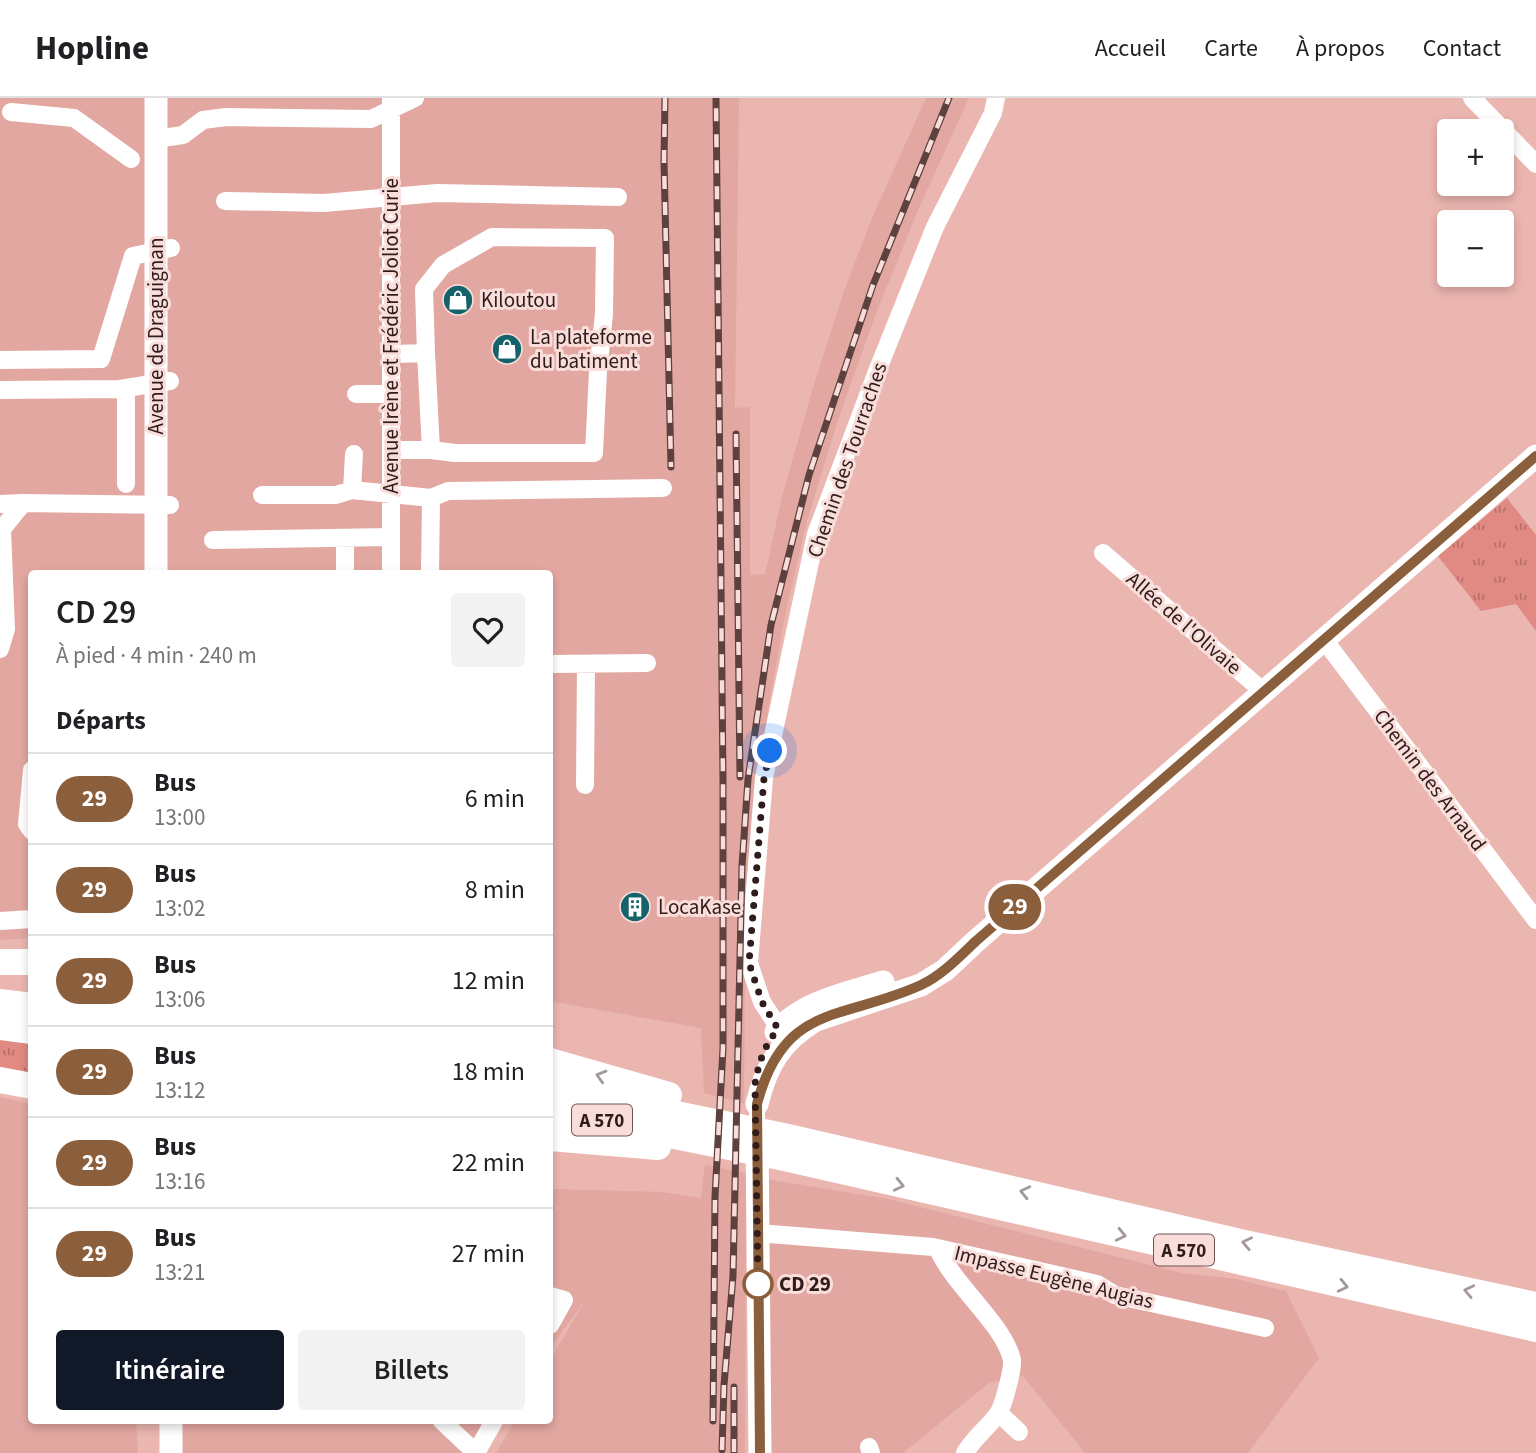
<!DOCTYPE html>
<html lang="fr">
<head>
<meta charset="utf-8">
<style>
	:root { --surface:#fff; --page:#f2f2f2; --text:#202124; --muted:#757577; --line:#e0e0e0; --accent:#111827 }
	body { margin:0; font-family:"Source Sans 3",sans-serif; background:var(--page); color:var(--text); height:100vh; display:flex; flex-direction:column; font-size:26px; white-space:nowrap }
	* { box-sizing:border-box; margin:0 }
	p { font-size:23px; color:var(--muted) }
	.icon { flex:none; width:38px; height:38px; fill:none; stroke:currentColor; stroke-width:2; stroke-linecap:round; stroke-linejoin:round }
	.map { position:relative; flex:1; overflow:hidden }
	.side { position:absolute; left:28px; top:472px; width:525px; height:854px; display:flex; flex-direction:column; background:var(--surface); border-radius:7px; box-shadow:0 4px 10px #0003 }
	.side>* { flex:none }
	.badge { padding:0 14px; border-radius:23px; font-size:24px; line-height:46px }
	.tools { position:absolute; left:1437px; top:21px; display:grid; gap:14px }
	.tools a { display:grid; place-items:center; width:77px; height:77px; border-radius:7px; background:var(--surface); box-shadow:0 4px 10px #0003; font-size:35px }
	.you { position:absolute; width:35px; height:35px; margin:-18px; border:5px solid #fff; border-radius:50%; background:#1a73e8; box-shadow:0 0 0 10px #1a73e833 }
	.map>.badge { position:absolute; translate:-50% -50%; box-shadow:0 0 0 4px #fff }
	h2 { padding:0 28px; font-size:26px; line-height:63px }
	.round { display:grid; place-items:center; flex:none; width:74px; height:74px; border-radius:7px; background:var(--page) }
	.summary { display:flex; align-items:center; justify-content:space-between; height:119px; padding:0 28px }
	h1 { font-size:33px; font-weight:600; line-height:52px }
	.cta { display:flex; gap:14px; margin-top:auto; padding:14px 28px }
	.cta a { flex:1; height:80px; border-radius:7px; background:var(--accent); color:#fff; font-size:28px; font-weight:600; line-height:80px; text-align:center }
	.cta a+a { background:var(--page); color:var(--text) }
	ul { padding:0; list-style:none }
	li { display:flex; align-items:center; gap:21px; height:91px; padding:0 28px; border-top:2px solid var(--line) }
	li div { flex:1 }
	li b { display:block; font-size:26px }
	li em { font-style:normal }
	li .badge { min-width:77px; font-weight:700; text-align:center }
	header { display:flex; align-items:center; gap:42px; box-sizing:border-box; height:98px; padding:0 35px; background:var(--surface); border-bottom:2px solid var(--line) }
	header strong { font-size:33px }
	nav { display:flex; gap:38px; margin-inline-start:auto; font-size:24px }
	.map>svg:first-child { display:block }
	.built { fill:#e3a7a1 }
	.grass { fill:url(#grass-tufts) }
	.lines { fill:none; stroke-linecap:round; stroke-linejoin:round }
	.minor { stroke:#fff; stroke-width:18 }
	.major { stroke:#fff; stroke-width:23 }
	.highway { stroke:#fff; stroke-width:26 }
	.rail-casing { stroke:#5d413e; stroke-width:7 }
	.rail { stroke:#f9ddda; stroke-width:4.5; stroke-dasharray:13; stroke-linecap:butt }
	.oneway { stroke:#a29998 }
	.line-casing { stroke:#fff; stroke-width:16 }
	.line { stroke:#8b5e3c; stroke-width:10 }
	.walk { stroke:#301c1a; stroke-width:7; stroke-dasharray:0 12.6 }
	.stop-dot { fill:#fff; stroke:#8b5e3c; stroke-width:3.5 }
	.labels { text-anchor:middle; stroke-width:6; stroke-linejoin:round; paint-order:stroke }
	.shield { fill:#f9ddda; stroke:#6c5654; stroke-width:2 }
	.shield-label { font-size:19px; font-weight:bold; fill:#301c1a }
	.poi-label { font-size:21px; fill:#301c1a; stroke:#f9ddda; text-anchor:start }
	.street-label { font-size:21px; fill:#301c1a; stroke:#f9ddda }
	.stop-label { font-size:21px; font-weight:bold; fill:#301c1a; stroke:#f9ddda; text-anchor:start }
</style>
</head>
<body>
<header>
<strong>Hopline</strong>
<nav><a>Accueil</a><a>Carte</a><a>À propos</a><a>Contact</a></nav>
</header>
<div class="map">
<svg width="1536" height="1355" viewBox="0 0 1536 1355">
	<defs>
		<pattern id="grass-tufts" width="24" height="20" patternUnits="userSpaceOnUse" patternTransform="scale(1.75)"><rect width="24" height="20" fill="#e18a83"/><path d="M3 7l-1-3M5 7V3M7 7l1-3M15 17l-1-3M17 17v-4M19 17l1-3" fill="none" stroke="#b7706a"/></pattern>
	</defs>
	<rect width="100%" height="100%" fill="#ebb5b0"/>
	<path class="built" d="M0,0H739L735,310L750,309V477L765,476L782,399L812,293L844,193L872,120L926,0H969L918,112L875,218L837,325L807,423L786,514L769,606L756,698L745,880L744,1005L704,995L701,930L550,903V476H32L31,840L0,842Z
		M0,999L31,1006L32,1323H136L138,1355H0Z
		M705,1067L746,1075L745,1355H496L515,1323H550V1263L584,1204L550,1250V1091L662,1094L701,1100Z
		M765,1081L888,1101L1182,1175L1236,1181L1286,1193L1319,1260L1248,1355H1085L1023,1278L989,1285L903,1355H769Z
		M177,1323H497L474,1355H176Z"/>
	<path class="grass" d="M1507,400L1536,437V533L1516,506L1481,513L1438,458Z
		M0,942L31,946V977L0,972Z"/>
	<g class="lines">
		<path class="minor" d="M391,0V476
			M1472,0L1536,66
			M11,14L74,20L131,61
			M155,41L183,37L203,22L226,19L371,21L415,0
			M225,103L324,105L437,95L618,99
			M426,255L424,191L443,167L492,139L605,140L604,216L598,273L594,355H455L431,352
			M0,262L101,261L133,158L171,150
			M0,292L120,291L170,283
			M356,296H392
			M391,352H431L426,255L392,256
			M354,356L352,392L431,400L430,476
			M126,386V290
			M262,397H336L352,392
			M431,400L448,393L663,390
			M0,406L23,405
			M345,440V476
			M213,442L391,439
			M1103,455L1265,595
			M1325,543L1536,822
			M0,551L6,531L2,431L23,405L170,407
			M550,566L647,565
			M32,672L27,726L32,733
			M585,687L586,566
			M0,823L32,821
			M785,939L762,904L749,865L764,680L816,436L878,271L935,129L993,15L996,0
			M757,1135L933,1149L1097,1186L1115,1197L1265,1230
			M938,1151C954,1188 1004,1226 1012,1262C1013,1271 1004,1305 999,1314C992,1326 974,1339 965,1355
			M550,1198L564,1202L550,1227
			M999,1315L1019,1334
			M442,1323L476,1355
			M869,1349L871,1355
			M476,1355L494,1323"/>
		<path class="major" d="M156,0V476
			M776,934C804,903 845,896 883,884
			M757,1006C767,966 781,943 816,922L921,887L945,872L976,843L1536,358
			M757,1036L760,1355
			M171,1355V1323"/>
		<path class="highway" d="M0,864H32
			M0,904L32,908
			M0,929L32,933
			M550,963L669,997
			M0,982L32,988
			M550,990L788,1039L1240,1144L1536,1207
			M550,1013L789,1061L1536,1231
			M550,1040L658,1049"/>
		<g class="rail-casing">
			<path id="rail" d="M665,0L664,63L671,369
				M736,336L740,679
				M734,1289V1355
				M713,1323L715,1099L723,950V683L716,0
				M722,1352L724,1287L733,1178L742,768L748,681L771,527L809,377L873,187L949,0"/>
		</g>
		<use href="#rail" class="rail"/>
	</g>
	<defs><path id="oneway-chevron" d="M-2-3.5L2.5 0L-2 3.5" fill="none" stroke-width="1.6" stroke-linecap="round" stroke-linejoin="round" transform="scale(1.75)"/></defs>
	<g class="oneway">
		<use href="#oneway-chevron" transform="translate(601 978) rotate(-164)"/>
		<use href="#oneway-chevron" transform="translate(899 1087) rotate(13)"/>
		<use href="#oneway-chevron" transform="translate(1025 1094) rotate(-167)"/>
		<use href="#oneway-chevron" transform="translate(1121 1137) rotate(13)"/>
		<use href="#oneway-chevron" transform="translate(1247 1145) rotate(-168)"/>
		<use href="#oneway-chevron" transform="translate(1343 1188) rotate(13)"/>
		<use href="#oneway-chevron" transform="translate(1469 1193) rotate(-168)"/>
	</g>
	<g class="lines">
		<g class="line-casing">
			<path id="line" d="M760,1355L757,1006C784,904 842,923 921,887C942,877 959,859 976,843L1536,358"/>
		</g>
		<use href="#line" class="line"/>
		<path class="walk" d="M758,1186L755,986C759,964 764,948 778,931L762,904L749,865L764,680L770,653"/>
	</g>
	<defs>
		<g id="shop-disc" transform="scale(1.575)"><circle r="9.5" fill="#14636a" stroke="#f9ddda"/><path d="M-5-2.5h2.3a2.7 3.5 0 0 1 5.4 0H5L5.5 6h-11ZM-1.5-2.5h3a1.5 2.3 0 0 0-3 0Z" fill="#fff"/></g>
		<g id="building-disc" transform="scale(1.575)"><circle r="9.5" fill="#14636a" stroke="#f9ddda"/><path d="M-4-6H4V6H1V3H-1V6H-4ZM-2.5-4.3h1.7v1.8h-1.7ZM.8-4.3h1.7v1.8H.8ZM-2.5-1h1.7V.8h-1.7ZM.8-1h1.7V.8H.8Z" fill="#fff"/></g>
	</defs>
	<g fill-rule="evenodd">
		<use href="#shop-disc" x="458" y="202"/>
		<use href="#shop-disc" x="507" y="251"/>
		<use href="#building-disc" x="635" y="809"/>
	</g>
	<circle class="stop-dot" cx="758" cy="1186" r="14"/>
	<g class="labels">
		<g class="shield">
			<rect x="572" y="1006.5" width="60" height="31" rx="5"/>
			<rect x="1154" y="1136.5" width="60" height="31" rx="5"/>
		</g>
		<g class="shield-label">
			<text x="602" y="1029">A 570</text>
			<text x="1184" y="1159">A 570</text>
		</g>
		<g class="poi-label">
			<text x="481" y="209">Kiloutou</text>
			<text x="530" y="246">La plateforme<tspan x="530" dy="24">du batiment</tspan></text>
			<text x="658" y="816">LocaKase</text>
		</g>
		<g class="street-label">
			<text transform="translate(156 238) rotate(-90)" y="7">Avenue de Draguignan</text>
			<text transform="translate(391 238) rotate(-90)" y="7">Avenue Irène et Frédéric Joliot Curie</text>
			<text transform="translate(847 362) rotate(-71)" y="7">Chemin des Tourraches</text>
			<text transform="translate(1184 525) rotate(41)" y="7">Allée de l'Olivaie</text>
			<text transform="translate(1430 682) rotate(53)" y="7">Chemin des Arnaud</text>
			<text transform="translate(1054 1179) rotate(14)" y="7">Impasse Eugène Augias</text>
		</g>
		<g class="stop-label">
			<text x="779" y="1193">CD 29</text>
		</g>
	</g>
</svg>
<div class="tools">
<a>+</a>
<a>−</a>
</div>
<div class="you" style="left:770px;top:653px"></div>
<b class="badge" style="left:1015px;top:809px;background:#8b5e3c;color:#fff">29</b>
<section class="side">
<div class="summary"><div><h1>CD 29</h1><p>À pied · 4 min · 240 m</p></div><a class="round"><svg class="icon" aria-label="heart" viewBox="0 0 24 24"><path d="M12 20l-8-8c-3-5 5-10 8-4 3-6 11-1 8 4z"/></svg></a></div>
<h2>Départs</h2>
<ul>
<li><span class="badge" style="background:#8b5e3c;color:#fff">29</span><div><b>Bus</b><p>13:00</p></div><em>6 min</em></li>
<li><span class="badge" style="background:#8b5e3c;color:#fff">29</span><div><b>Bus</b><p>13:02</p></div><em>8 min</em></li>
<li><span class="badge" style="background:#8b5e3c;color:#fff">29</span><div><b>Bus</b><p>13:06</p></div><em>12 min</em></li>
<li><span class="badge" style="background:#8b5e3c;color:#fff">29</span><div><b>Bus</b><p>13:12</p></div><em>18 min</em></li>
<li><span class="badge" style="background:#8b5e3c;color:#fff">29</span><div><b>Bus</b><p>13:16</p></div><em>22 min</em></li>
<li><span class="badge" style="background:#8b5e3c;color:#fff">29</span><div><b>Bus</b><p>13:21</p></div><em>27 min</em></li>
</ul>
<div class="cta"><a>Itinéraire</a><a>Billets</a></div>
</section>
</div>
</body>
</html>
